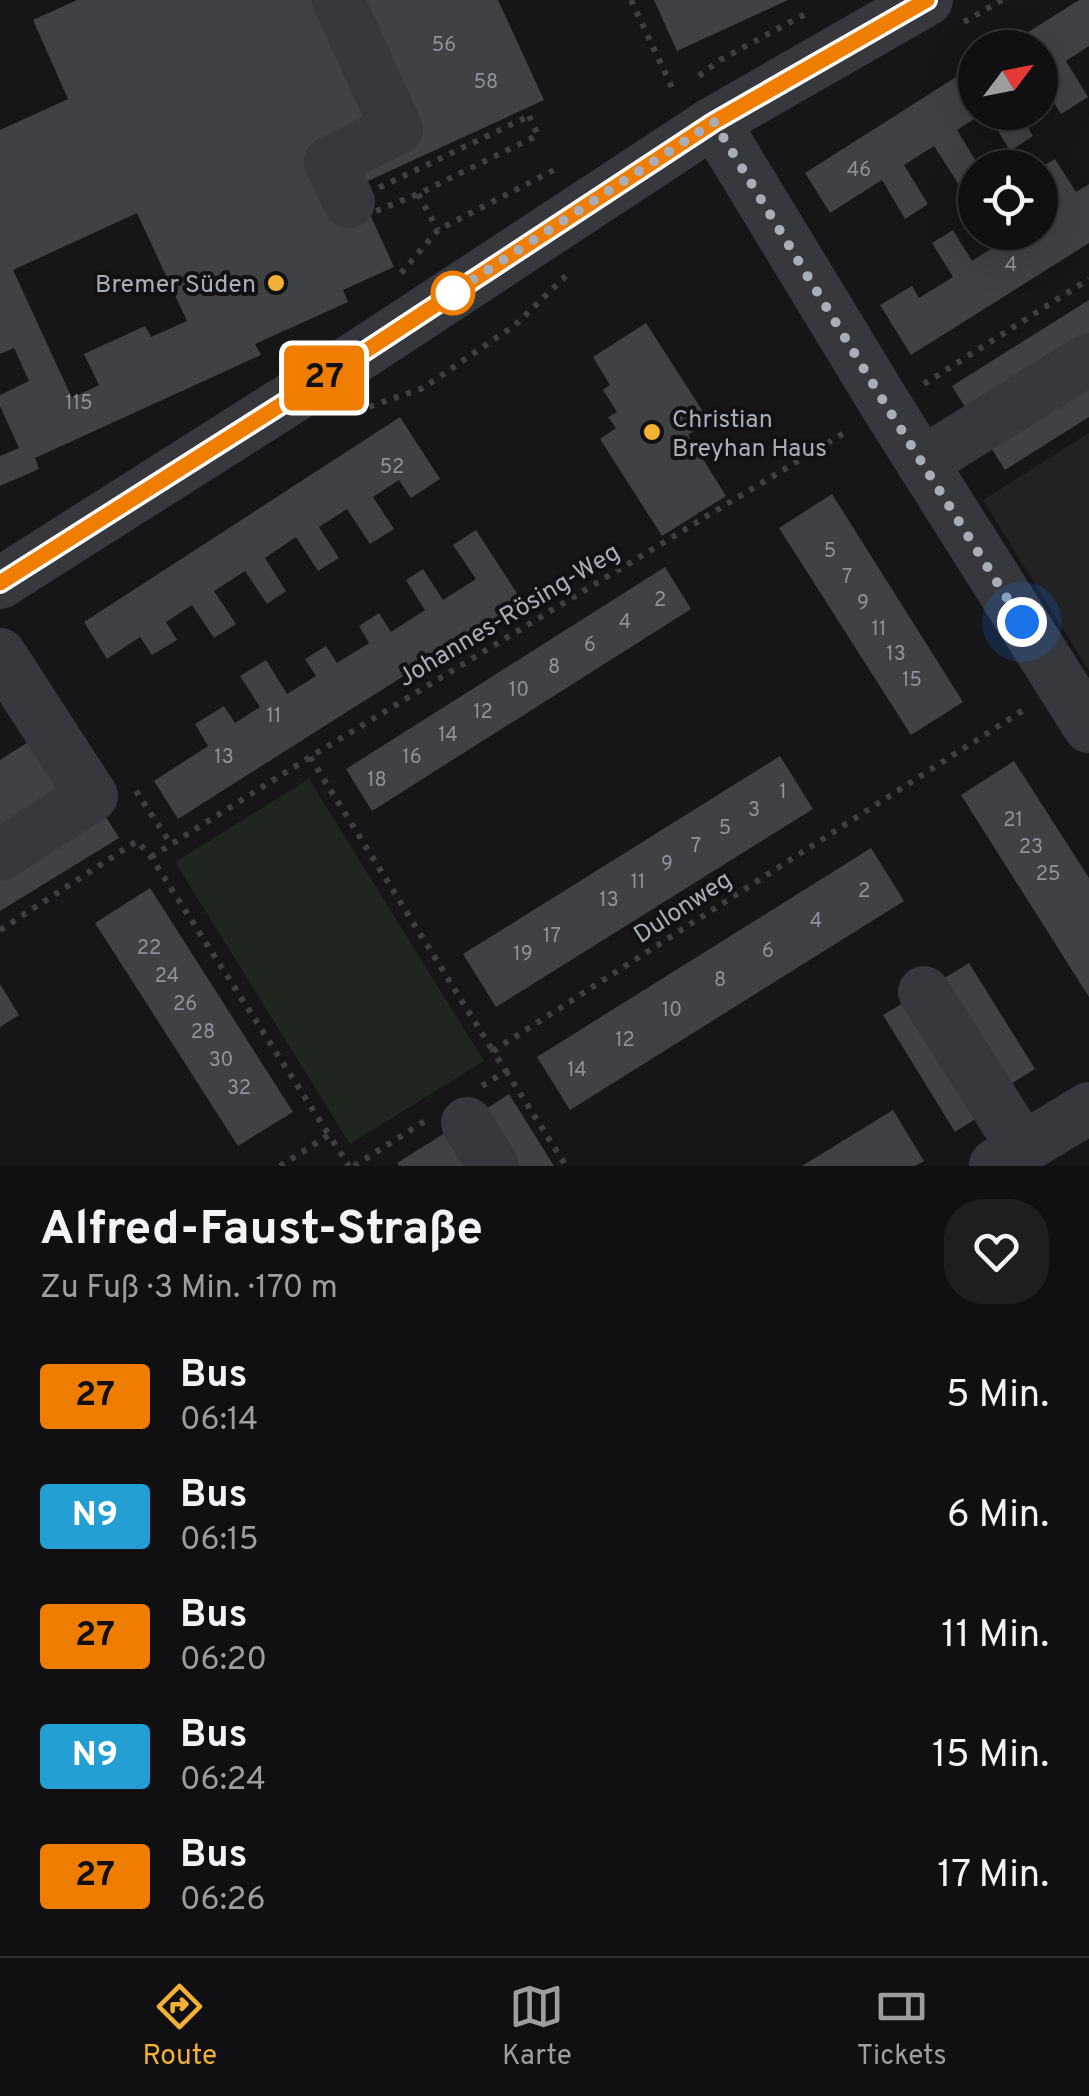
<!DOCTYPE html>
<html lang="de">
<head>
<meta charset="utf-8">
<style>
	:root { --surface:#101012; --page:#1e1e20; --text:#f1f3f6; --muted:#9c9d9f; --line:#303032; --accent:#f2b134 }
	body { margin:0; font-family:Overpass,sans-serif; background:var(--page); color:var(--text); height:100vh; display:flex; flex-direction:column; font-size:38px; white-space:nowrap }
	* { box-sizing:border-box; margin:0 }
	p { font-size:32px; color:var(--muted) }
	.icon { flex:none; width:55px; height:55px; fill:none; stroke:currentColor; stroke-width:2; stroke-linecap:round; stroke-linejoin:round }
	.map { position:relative; height:1166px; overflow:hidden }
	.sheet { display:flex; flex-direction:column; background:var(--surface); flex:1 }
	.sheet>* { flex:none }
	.badge { padding:0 20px; border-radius:8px; font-size:35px; line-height:65px }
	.needle { width:65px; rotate:58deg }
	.tools { position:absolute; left:958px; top:30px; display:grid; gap:20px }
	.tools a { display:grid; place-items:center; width:100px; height:100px; border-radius:50%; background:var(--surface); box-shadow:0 10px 40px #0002,0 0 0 2px var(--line); font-size:50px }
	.you { position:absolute; width:50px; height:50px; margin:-25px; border:8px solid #fff; border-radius:50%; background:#1a73e8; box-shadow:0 0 0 15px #1a73e833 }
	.map>.badge { position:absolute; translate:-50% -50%; box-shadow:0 0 0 5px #fff }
	.round { display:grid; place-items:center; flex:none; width:105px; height:105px; border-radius:40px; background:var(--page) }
	.overview { display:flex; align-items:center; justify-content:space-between; height:170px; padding:0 40px }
	h1 { font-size:48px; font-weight:700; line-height:75px }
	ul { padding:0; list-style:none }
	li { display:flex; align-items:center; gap:30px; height:120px; padding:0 40px }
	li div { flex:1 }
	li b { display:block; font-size:38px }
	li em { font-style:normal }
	li .badge { min-width:110px; font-weight:700; text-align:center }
	.dock { display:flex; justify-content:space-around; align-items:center; height:140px; border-top:2px solid var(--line); background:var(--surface); font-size:28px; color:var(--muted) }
	.dock a { display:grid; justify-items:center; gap:5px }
	.dock .selected { color:var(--accent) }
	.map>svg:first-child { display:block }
	.built { fill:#222225 }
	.green { fill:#1e261f }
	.building { fill:#404145; fill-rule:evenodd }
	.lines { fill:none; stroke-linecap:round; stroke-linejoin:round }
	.path { stroke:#3d3f44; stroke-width:6; stroke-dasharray:5 8; stroke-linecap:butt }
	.minor { stroke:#37383d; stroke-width:52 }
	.line-casing { stroke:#fff; stroke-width:22 }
	.line { stroke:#ef7d00; stroke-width:15 }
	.walk { stroke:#a8adb8; stroke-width:10; stroke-dasharray:0 18 }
	.poi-dot { fill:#f2b134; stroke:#111113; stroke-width:4 }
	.stop-dot { fill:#fff; stroke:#ef7d00; stroke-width:5 }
	.labels { text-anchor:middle; stroke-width:8; stroke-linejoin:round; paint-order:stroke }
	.number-label { font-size:20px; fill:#8e929b }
	.poi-label { font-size:25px; fill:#a8adb8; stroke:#111113; text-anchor:end }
	.street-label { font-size:25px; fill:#a8adb8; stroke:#111113 }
</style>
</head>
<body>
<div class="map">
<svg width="1089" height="1166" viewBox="0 0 1089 1166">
	<rect width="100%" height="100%" fill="#161618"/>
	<path class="built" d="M1089,433V671L983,500Z"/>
	<path class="green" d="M309,779L484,1061L350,1144L175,862Z"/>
	<path class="building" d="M77,0H498L544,100L357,186L394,267L343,290L348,302L255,344L261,355L35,458L39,469L0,486V456L19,448L0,406V395L29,381L14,348L0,354V130L68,99L33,20ZM137,213L187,321L151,337L145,326L84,354L99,385L72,398L13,270Z
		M654,0H788L677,51Z
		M1079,0H1089V46L1066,61L1088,97L1061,114L1040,80V48H1003Z
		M975,65V112H985L957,130L980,168H975V175L959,185L934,146L904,165L928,204L905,219L882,180L830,213L805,173Z
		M987,112H1019L1033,136L1010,151Z
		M1055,159L1076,192L1089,184V243L911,355L880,305L912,286L919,298L953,277L932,243L953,230L972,261L1003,241L998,232H1040V214L1055,205L1040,182V168Z
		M1089,300V337L968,412L952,386Z
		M646,323L709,421L688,435L726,496L662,536L600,439L616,428L608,417L617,412L603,390L610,385L593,357Z
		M1089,387V417L1005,470L991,448Z
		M400,417L440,479L411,498L399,480L373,497L394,529L370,544L347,509L319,527L339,558L318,571L296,537L265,558L286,591L267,604L245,571L214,591L236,624L214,638L192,605L166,622L177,640L152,655L140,637L107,659L84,622Z
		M832,494L963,702L911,735L779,528Z
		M476,530L522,601L178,819L154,781L208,746L195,724L224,706L235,723L260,707L240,676L266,660L287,694L316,676L305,659L326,646L337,663L369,643L359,626L379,613L391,632L425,610L406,580L423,569L443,600L476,579L453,545Z
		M665,567L691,609L372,811L346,769Z
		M39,735L70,785L0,829V760Z
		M780,756L813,809L496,1007L463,954Z
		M1014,761L1089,878V997L961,795Z
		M103,812L119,838L0,911V876Z
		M871,848L904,901L570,1110L537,1057Z
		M150,888L293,1112L238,1146L95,923Z
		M969,963L1035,1069L1009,1085L943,979Z
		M0,984L19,1015L0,1027Z
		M905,1002L977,1118L955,1132L883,1015Z
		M509,1094L554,1166H517L483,1111Z
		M893,1110L924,1161L915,1166H802Z
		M445,1133L466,1166H399L397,1163Z"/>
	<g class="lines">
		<path class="path" d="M631,0L675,94
			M964,22L1002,0
			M699,76L720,60L809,12
			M529,116L538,135L418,194L357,219L349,202Z
			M418,194L438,230
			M401,273L438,230L554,170
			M924,384L1089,279
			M357,411L423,388L515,325L570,272
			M310,757L493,1051
			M136,791L171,844
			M151,857L310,757L849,430
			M0,930L137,841L151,857L329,1135
			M506,1071L566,1166
			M482,1086L506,1071L493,1051L1028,707
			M280,1166L329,1135L349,1166
			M354,1166L425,1121"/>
		<path class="minor" d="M338,0L397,129L330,162L349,202
			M714,122L887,407L1089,727
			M922,463L1089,359
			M0,583L361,354L714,122L927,0
			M0,654L92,796L0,855
			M924,992L1023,1148
			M467,1123L493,1166
			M995,1165L1089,1108"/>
	</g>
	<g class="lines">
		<g class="line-casing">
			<path id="line" d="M0,583L361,354L714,122L927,0"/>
		</g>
		<use href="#line" class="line"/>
		<path class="walk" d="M453,293L448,296L714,122L887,407L1022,622"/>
	</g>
	<g class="poi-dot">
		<circle cx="276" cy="283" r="10"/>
		<circle cx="652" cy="432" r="10"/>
	</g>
	<circle class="stop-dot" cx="453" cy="293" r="20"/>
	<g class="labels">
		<g class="number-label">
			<text x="444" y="51">56</text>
			<text x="486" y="88">58</text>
			<text x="859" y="176">46</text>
			<text x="1011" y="271">4</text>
			<text x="79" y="409">115</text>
			<text x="392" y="473">52</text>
			<text x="830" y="557">5</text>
			<text x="847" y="583">7</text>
			<text x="660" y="606">2</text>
			<text x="863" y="609">9</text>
			<text x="625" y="628">4</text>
			<text x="879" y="635">11</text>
			<text x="590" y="651">6</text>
			<text x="896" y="660">13</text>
			<text x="554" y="673">8</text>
			<text x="912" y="686">15</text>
			<text x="519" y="696">10</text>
			<text x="483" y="718">12</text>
			<text x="274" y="722">11</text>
			<text x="448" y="741">14</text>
			<text x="224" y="763">13</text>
			<text x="412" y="763">16</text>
			<text x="377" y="786">18</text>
			<text x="783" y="798">1</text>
			<text x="754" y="816">3</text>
			<text x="1013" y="826">21</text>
			<text x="725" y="834">5</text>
			<text x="696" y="852">7</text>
			<text x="1031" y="853">23</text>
			<text x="667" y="870">9</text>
			<text x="1048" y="880">25</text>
			<text x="638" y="888">11</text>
			<text x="864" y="897">2</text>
			<text x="609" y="906">13</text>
			<text x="816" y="927">4</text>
			<text x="552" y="942">17</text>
			<text x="149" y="954">22</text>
			<text x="768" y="957">6</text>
			<text x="523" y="960">19</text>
			<text x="167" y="982">24</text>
			<text x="720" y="986">8</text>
			<text x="185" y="1010">26</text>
			<text x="672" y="1016">10</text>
			<text x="203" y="1038">28</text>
			<text x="625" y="1046">12</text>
			<text x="221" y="1066">30</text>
			<text x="577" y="1076">14</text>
			<text x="239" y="1094">32</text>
		</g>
		<g class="poi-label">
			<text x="256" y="292">Bremer Süden</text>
			<text x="672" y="427" text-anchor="start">Christian<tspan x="672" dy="29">Breyhan Haus</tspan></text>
		</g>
		<g class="street-label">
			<text transform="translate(508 614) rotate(-31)" y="9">Johannes-Rösing-Weg</text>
			<text transform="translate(682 906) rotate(-33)" y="9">Dulonweg</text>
		</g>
	</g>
</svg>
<div class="tools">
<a><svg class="needle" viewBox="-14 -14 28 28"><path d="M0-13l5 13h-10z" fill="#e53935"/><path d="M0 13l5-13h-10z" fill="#9c9d9f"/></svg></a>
<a><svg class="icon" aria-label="locate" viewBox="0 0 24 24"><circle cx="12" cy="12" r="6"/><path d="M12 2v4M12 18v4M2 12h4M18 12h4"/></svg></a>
</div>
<div class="you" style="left:1022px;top:622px"></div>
<b class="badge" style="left:324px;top:378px;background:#ef7d00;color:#111">27</b>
</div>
<section class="sheet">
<div class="overview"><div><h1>Alfred-Faust-Straße</h1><p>Zu Fuß · 3 Min. · 170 m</p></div><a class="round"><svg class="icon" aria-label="heart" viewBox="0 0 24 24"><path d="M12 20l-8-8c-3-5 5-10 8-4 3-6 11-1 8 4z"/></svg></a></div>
<ul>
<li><span class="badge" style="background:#ef7d00;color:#111">27</span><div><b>Bus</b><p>06:14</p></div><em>5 Min.</em></li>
<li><span class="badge" style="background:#249fd3;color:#fff">N9</span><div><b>Bus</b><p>06:15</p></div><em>6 Min.</em></li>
<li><span class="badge" style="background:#ef7d00;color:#111">27</span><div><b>Bus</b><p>06:20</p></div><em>11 Min.</em></li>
<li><span class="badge" style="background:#249fd3;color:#fff">N9</span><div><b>Bus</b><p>06:24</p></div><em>15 Min.</em></li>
<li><span class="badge" style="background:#ef7d00;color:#111">27</span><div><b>Bus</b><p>06:26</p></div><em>17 Min.</em></li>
</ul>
</section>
<nav class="dock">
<a class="selected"><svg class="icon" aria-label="directions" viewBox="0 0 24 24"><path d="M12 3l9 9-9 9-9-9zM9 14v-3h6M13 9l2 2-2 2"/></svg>Route</a>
<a><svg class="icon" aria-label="map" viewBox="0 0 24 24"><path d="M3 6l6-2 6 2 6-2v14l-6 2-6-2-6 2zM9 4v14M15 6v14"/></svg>Karte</a>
<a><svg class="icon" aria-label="tickets" viewBox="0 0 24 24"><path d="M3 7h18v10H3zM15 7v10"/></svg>Tickets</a>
</nav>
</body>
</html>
